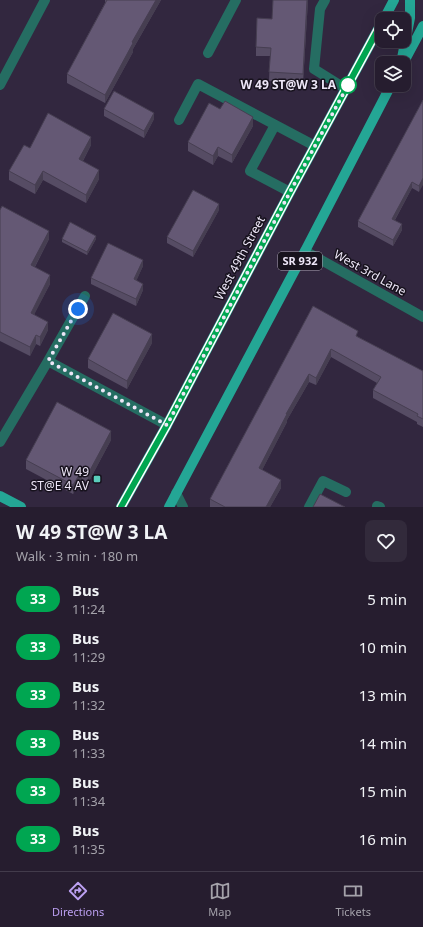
<!DOCTYPE html>
<html lang="en">
<head>
<meta charset="utf-8">
<style>
	:root { --surface:#261d2f; --page:#322a3b; --text:#f1f3f6; --muted:#a4a2aa; --line:#423b4b; --accent:#bca0f2 }
	body { margin:0; font-family:"Noto Sans",sans-serif; background:var(--page); color:var(--text); height:100vh; display:flex; flex-direction:column; font-size:15px; white-space:nowrap }
	* { box-sizing:border-box; margin:0 }
	p { font-size:13px; color:var(--muted) }
	.icon { flex:none; width:22px; height:22px; fill:none; stroke:currentColor; stroke-width:2; stroke-linecap:round; stroke-linejoin:round }
	.map { position:relative; height:507px; overflow:hidden }
	.sheet { display:flex; flex-direction:column; background:var(--surface); flex:1 }
	.sheet>* { flex:none }
	.badge { padding:0 8px; border-radius:13px; font-size:14px; line-height:26px }
	.controls { position:absolute; left:375px; top:12px; display:grid; gap:8px }
	.controls a { display:grid; place-items:center; width:36px; height:36px; border-radius:8px; background:var(--surface); box-shadow:0 4px 16px #0002,0 0 0 1px var(--line); font-size:20px }
	.you { position:absolute; width:20px; height:20px; margin:-10px; border:3px solid #fff; border-radius:50%; background:#1a73e8; box-shadow:0 0 0 6px #1a73e833 }
	.map>.badge { position:absolute; translate:-50% -50%; box-shadow:0 0 0 2px #fff }
	.round { display:grid; place-items:center; flex:none; width:42px; height:42px; border-radius:8px; background:var(--page) }
	.overview { display:flex; align-items:center; justify-content:space-between; height:68px; padding:0 16px }
	h1 { font-size:19px; font-weight:700; line-height:30px }
	ul { padding:0; list-style:none }
	li { display:flex; align-items:center; gap:12px; height:48px; padding:0 16px }
	li div { flex:1 }
	li b { display:block; font-size:15px }
	li em { font-style:normal }
	li .badge { min-width:44px; font-weight:700; text-align:center }
	.tabs { display:flex; justify-content:space-around; align-items:center; height:56px; border-top:1px solid var(--line); background:var(--surface); font-size:11px; color:var(--muted) }
	.tabs a { display:grid; justify-items:center; gap:2px }
	.tabs .current { color:var(--accent) }
	.map>svg:first-child { display:block }
	.lines { fill:none; stroke-linecap:round; stroke-linejoin:round }
	.lane { stroke:#256d62; stroke-width:10 }
	.street { stroke:#256d62; stroke-width:10 }
	.primary { stroke:#24a695; stroke-width:10 }
	.wall { fill:#564c64 }
	.shaded-wall { fill:#463e51 }
	.building { fill:#645874; stroke:#463e51 }
	.line-casing { stroke:#fff; stroke-width:9 }
	.line { stroke:#00a651; stroke-width:6 }
	.walk { stroke:#ede6f7; stroke-width:4; stroke-dasharray:0 7.2 }
	.stop-dot { fill:#fff; stroke:#00a651; stroke-width:2 }
	.poi-dot { fill:#5acebc; stroke:#17121d; stroke-width:1.5 }
	.labels { text-anchor:middle; stroke-width:3; stroke-linejoin:round; paint-order:stroke }
	.shield { fill:#17121d; stroke:#ada6b6; stroke-width:1 }
	.shield-label { font-size:11px; font-weight:bold; fill:#ede6f7 }
	.stop-label { font-size:12px; font-weight:bold; fill:#ede6f7; stroke:#17121d; text-anchor:end }
	.street-label { font-size:12px; fill:#ede6f7; stroke:#17121d }
	.poi-label { font-size:12px; fill:#ede6f7; stroke:#17121d; text-anchor:end }
</style>
</head>
<body>
<div class="map">
<svg width="423" height="507" viewBox="0 0 423 507">
	<rect width="100%" height="100%" fill="#32273f"/>
	<g class="lines">
		<path class="lane" d="M325,0L320,9L314,69L346,89
			M208,53L236,0
			M179,120L198,84L315,146
			M275,125L250,171L290,192
			M85,296L48,361L167,425
			M0,442L48,361
			M309,507L323,481L346,492
			M377,507V506L380,507"/>
		<path class="street" d="M0,85L45,0
			M305,251L423,317
			M176,493L183,507"/>
		<path class="primary" d="M384,19L394,0
			M406,58L423,26
			M401,63L410,18V0
			M0,496L21,507
			M121,507L167,425L290,192L382,22
			M169,507L305,251L391,85"/>
	</g>
	<path class="wall" d="M105,0H161L133,49V52L105,103L67,83V74L105,3Z
		M273,0H308L303,83L269,81L270,56H256V47L272,19Z
		M423,100L419,192L412,188L395,220L402,230L393,246L358,227V221Z
		M104,109L154,119L144,138L104,116Z
		M220,109L253,126L232,163L218,156L213,165L188,151V142Z
		M91,145L83,161L99,179L86,203L43,180L35,194L9,180V171L30,148Z
		M0,210L49,239L35,267L50,284L34,314L48,330L40,346L36,344L30,356L0,341Z
		M219,210L193,257L167,243V237Z
		M62,239H96L87,255L62,242Z
		M143,266L136,281L143,290L136,306L91,284V278Z
		M313,306L358,337L423,371V427L417,424V422L373,398V390L377,383L331,357L316,385L309,382L287,420V422L262,470L281,488L270,507H210V499Z
		M152,343L127,389L88,368V359Z
		M111,440L88,483L82,479L73,494L26,469V460Z"/>
	<path class="shaded-wall" d="M156,0H161L133,49V52L105,103V95L132,42Z
		M307,0H308L303,83V74Z
		M154,113V119L144,138V131Z
		M253,117V126L232,163V155Z
		M91,137V145L79,168V159Z
		M218,147V156L213,165V156Z
		M99,170V179L86,203V195Z
		M43,171V180L35,194V185Z
		M423,178V185L419,192V186Z
		M412,182V188L392,225V219Z
		M219,204V210L193,257V251Z
		M402,224V230L393,246V240Z
		M49,231V239L31,274V265Z
		M96,236V239L87,255V252Z
		M143,260V266L134,286V279Z
		M50,275V284L31,321V313Z
		M143,284V290L136,306V299Z
		M48,322V330L40,346V337Z
		M152,334V343L127,389V381Z
		M36,335V344L30,356V347Z
		M331,349V357L316,385V378Z
		M309,374V382L287,420V422L259,476V468L286,414Z
		M111,431V440L88,483V474Z
		M82,470V479L73,494V485Z
		M281,480V488L270,507H266Z"/>
	<path class="building" d="M107,0H156L132,42L133,43L105,95L67,74Z
		M273,0H307L303,74L269,72L271,48L256,47L257,18L272,19Z
		M114,91L154,113L144,131L104,109Z
		M423,100V178L419,186L412,182L392,219L402,224L393,240L358,221Z
		M225,101L253,117L232,155L218,147L213,156L188,142L209,103L220,109Z
		M48,113L91,137L79,159L99,170L86,195L43,171L35,185L9,171L24,145L30,148Z
		M193,190L219,204L193,251L167,237Z
		M2,206L49,231L31,265L50,275L31,313L48,322L40,337L36,335L30,347L0,332V210Z
		M70,222L96,236L87,252L62,239Z
		M108,243L143,260L134,279L143,284L136,299L91,278Z
		M313,306L358,331L356,336L423,371V419L417,416L418,414L373,390L381,377L331,349L316,378L309,374L286,414H287L259,468L281,480L266,507H225L210,499Z
		M113,313L152,334L127,381L88,359Z
		M57,402L111,431L88,474L82,470L73,485L26,460Z
		M320,494L345,507H313Z"/>
	<g class="lines">
		<g class="line-casing">
			<path id="line" d="M121,507L167,425L290,192L382,22"/>
		</g>
		<use href="#line" class="line"/>
		<path class="walk" d="M78,309L48,361L167,425L290,192L348,85"/>
	</g>
	<circle class="stop-dot" cx="348" cy="85" r="8"/>
	<rect class="poi-dot" x="93" y="475" width="8" height="8" rx="2"/>
	<g class="labels">
		<rect class="shield" x="278" y="252" width="44" height="18" rx="3"/>
		<g class="shield-label">
			<text x="300" y="265">SR 932</text>
		</g>
		<g class="stop-label">
			<text x="336" y="89">W 49 ST@W 3 LA</text>
		</g>
		<g class="street-label">
			<text transform="translate(240 258) rotate(-62)" y="4">West 49th Street</text>
			<text transform="translate(370 273) rotate(29)" y="4">West 3rd Lane</text>
		</g>
		<g class="poi-label">
			<text x="89" y="476">W 49<tspan x="89" dy="14">ST@E 4 AV</tspan></text>
		</g>
	</g>
</svg>
<div class="controls">
<a><svg class="icon" aria-label="locate" viewBox="0 0 24 24"><circle cx="12" cy="12" r="6"/><path d="M12 2v4M12 18v4M2 12h4M18 12h4"/></svg></a>
<a><svg class="icon" aria-label="layers" viewBox="0 0 24 24"><path d="M12 4l9 5-9 5-9-5zM3 14l9 5 9-5"/></svg></a>
</div>
<div class="you" style="left:78px;top:309px"></div>
</div>
<section class="sheet">
<div class="overview"><div><h1>W 49 ST@W 3 LA</h1><p>Walk · 3 min · 180 m</p></div><a class="round"><svg class="icon" aria-label="heart" viewBox="0 0 24 24"><path d="M12 20l-8-8c-3-5 5-10 8-4 3-6 11-1 8 4z"/></svg></a></div>
<ul>
<li><span class="badge" style="background:#00a651;color:#fff">33</span><div><b>Bus</b><p>11:24</p></div><em>5 min</em></li>
<li><span class="badge" style="background:#00a651;color:#fff">33</span><div><b>Bus</b><p>11:29</p></div><em>10 min</em></li>
<li><span class="badge" style="background:#00a651;color:#fff">33</span><div><b>Bus</b><p>11:32</p></div><em>13 min</em></li>
<li><span class="badge" style="background:#00a651;color:#fff">33</span><div><b>Bus</b><p>11:33</p></div><em>14 min</em></li>
<li><span class="badge" style="background:#00a651;color:#fff">33</span><div><b>Bus</b><p>11:34</p></div><em>15 min</em></li>
<li><span class="badge" style="background:#00a651;color:#fff">33</span><div><b>Bus</b><p>11:35</p></div><em>16 min</em></li>
</ul>
</section>
<nav class="tabs">
<a class="current"><svg class="icon" aria-label="directions" viewBox="0 0 24 24"><path d="M12 3l9 9-9 9-9-9zM9 14v-3h6M13 9l2 2-2 2"/></svg>Directions</a>
<a><svg class="icon" aria-label="map" viewBox="0 0 24 24"><path d="M3 6l6-2 6 2 6-2v14l-6 2-6-2-6 2zM9 4v14M15 6v14"/></svg>Map</a>
<a><svg class="icon" aria-label="tickets" viewBox="0 0 24 24"><path d="M3 7h18v10H3zM15 7v10"/></svg>Tickets</a>
</nav>
</body>
</html>
